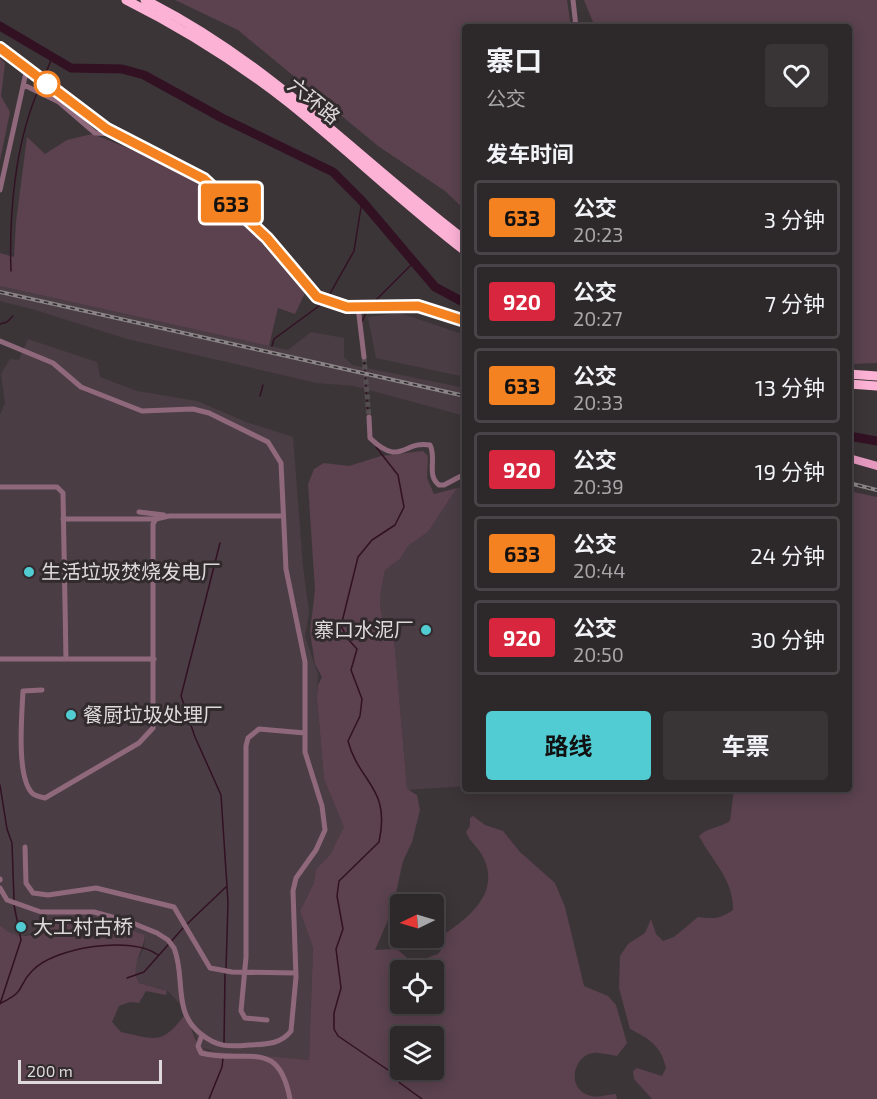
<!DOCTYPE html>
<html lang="zh">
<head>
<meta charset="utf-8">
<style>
	:root { --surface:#2d282a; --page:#393436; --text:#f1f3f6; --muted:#a7a6a8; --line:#484447; --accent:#51ccd2 }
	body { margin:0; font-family:"Exo 2","Noto Sans SC",sans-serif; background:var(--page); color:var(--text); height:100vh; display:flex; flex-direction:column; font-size:22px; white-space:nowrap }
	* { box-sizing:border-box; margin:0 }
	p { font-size:20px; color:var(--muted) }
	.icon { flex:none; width:33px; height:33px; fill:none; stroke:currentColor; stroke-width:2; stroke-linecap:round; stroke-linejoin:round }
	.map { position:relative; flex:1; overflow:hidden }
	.side { position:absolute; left:462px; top:24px; width:390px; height:768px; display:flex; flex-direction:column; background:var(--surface); border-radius:6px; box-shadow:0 3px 15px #0003,0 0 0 2px var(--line) }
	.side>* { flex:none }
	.badge { padding:0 12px; border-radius:4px; font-size:21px; line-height:39px }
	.needle { width:39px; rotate:265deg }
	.controls { position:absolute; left:390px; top:894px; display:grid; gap:12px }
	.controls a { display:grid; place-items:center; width:54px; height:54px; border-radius:6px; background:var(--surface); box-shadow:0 3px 15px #0003,0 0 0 2px var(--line); font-size:30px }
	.scale { position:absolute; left:18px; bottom:15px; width:144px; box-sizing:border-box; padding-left:6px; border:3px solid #ded9db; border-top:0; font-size:16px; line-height:21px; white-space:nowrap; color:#ded9db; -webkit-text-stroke:4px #322b2e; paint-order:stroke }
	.map>.badge { position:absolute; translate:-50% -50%; box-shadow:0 0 0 3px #fff }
	h2 { padding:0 24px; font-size:22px; line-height:54px }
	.round { display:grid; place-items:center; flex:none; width:63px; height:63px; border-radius:6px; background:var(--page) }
	.headline { display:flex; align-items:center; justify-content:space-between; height:102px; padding:0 24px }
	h1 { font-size:28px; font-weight:700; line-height:45px }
	.button { display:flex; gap:12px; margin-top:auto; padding:12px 24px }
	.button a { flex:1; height:69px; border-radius:6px; background:var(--accent); color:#111; font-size:24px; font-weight:700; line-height:69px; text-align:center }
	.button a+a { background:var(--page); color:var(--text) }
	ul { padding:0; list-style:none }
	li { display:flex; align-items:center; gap:18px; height:75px; margin:0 12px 9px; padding:0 12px; border:3px solid var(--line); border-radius:6px }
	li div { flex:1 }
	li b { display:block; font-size:22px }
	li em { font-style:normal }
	li .badge { min-width:66px; font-weight:700; text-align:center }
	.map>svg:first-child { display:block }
	.built { fill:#4b3d44 }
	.green { fill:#5b424e; fill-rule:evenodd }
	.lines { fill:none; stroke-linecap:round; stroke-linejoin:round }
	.stream { stroke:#321123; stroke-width:1.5 }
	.river { stroke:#321123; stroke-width:9 }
	.street-tunnel { stroke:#544e50; stroke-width:5; stroke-dasharray:5 2.5; stroke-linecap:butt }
	.street { stroke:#8f697b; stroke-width:5 }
	.primary { stroke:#e599be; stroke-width:8 }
	.highway { stroke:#fcb2d5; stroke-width:9 }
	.rail-casing { stroke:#8a8487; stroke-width:4 }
	.rail { stroke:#322b2e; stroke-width:1.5; stroke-dasharray:4.5; stroke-linecap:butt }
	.line-casing { stroke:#fff; stroke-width:14 }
	.line { stroke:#f58220; stroke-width:9 }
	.stop-dot { fill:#fff; stroke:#f58220; stroke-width:3 }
	.poi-dot { fill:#51ccd2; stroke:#322b2e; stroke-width:2 }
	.labels { text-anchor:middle; stroke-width:6; stroke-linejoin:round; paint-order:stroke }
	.street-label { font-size:20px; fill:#ded9db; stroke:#322b2e }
	.poi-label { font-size:20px; fill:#ded9db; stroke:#322b2e; text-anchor:start }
</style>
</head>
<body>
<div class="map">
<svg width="877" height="1099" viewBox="0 0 877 1099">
	<rect width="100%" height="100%" fill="#3c3538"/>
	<path class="built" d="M0,286L288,350L311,332L344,338V357L352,365L465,388V416L354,386L317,383L127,339L32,309L0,301Z
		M400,313L465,335V377L376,358L368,317Z
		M28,339L97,362L100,377L137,391L197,401L246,422L293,437L303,567L309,612L305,636L318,674L317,698L324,779L345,827L330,855L316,869L314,883L300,911L313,948L309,1060L227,1055L200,1047L187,1012L168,991L139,983L135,977V965L144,948L145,935L134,931L52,917L38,932L22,936L9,934L0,925V415L5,403L1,374L10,359L19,360Z
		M465,486V786L407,790L394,638L381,621L379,599L385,570L400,559L408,546L428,532L457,488Z"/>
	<path class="green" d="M175,0H567L571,27H465V210L445,191L378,146L238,30Z
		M584,0H877V363L849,364V27H595Z
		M0,58L5,63L1,96L10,112L0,160Z
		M92,134C122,145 174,166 200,184C240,213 272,256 305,293L295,314L278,308L269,346L0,286V253L14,257L16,222L27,137L45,154L67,140Z
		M423,451L428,456L427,478L434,494L457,488L428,532L408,546L400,559L385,570C379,600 375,613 394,638L407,789L417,795L420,810L412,842L403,861L392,911L375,950L397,949L413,963L438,954L441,950L437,939C464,921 501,896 484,859C480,848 470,843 466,832L470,826V818L473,816L485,825L503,831L520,852L555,883L565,907L584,986L608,996L616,1005L627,1043L617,1056C609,1055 600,1052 593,1053C573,1056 565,1091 592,1096C601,1098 607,1094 616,1094L617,1099H0V925C12,937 28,941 43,928C48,924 50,918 56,915L114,924L145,935C143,953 129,967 139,983L167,991L166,995L146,991L139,1003L130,1002L119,1006L112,1022L121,1032C158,1040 162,1045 187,1012C191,1026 193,1044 207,1051L309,1060L313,948L300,911L314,883L316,869L330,855L344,827L324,779L317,698L318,685L322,677L315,664L310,632L315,590L308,484L314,469L324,463L349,466L381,456ZM400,970H434V1004H400ZM400,1036H434V1070H400Z
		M849,491L877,497V1099H652L634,1079L633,1071L637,1068L662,1076L666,1068C661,1046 650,1039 630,1029L619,988L620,956L628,944L645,933L651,919L656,934L663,941L674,937L698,917C712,919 721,919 733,910C734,880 712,861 699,836C708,827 720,828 730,821L734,789H849Z"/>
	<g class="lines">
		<path class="stream" d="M44,77L52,58
			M11,271C9,214 15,146 37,93
			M328,297L354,251L362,201
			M372,304L413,263
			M362,322L367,310
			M0,324L7,322L13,316
			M272,346L274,339L323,303
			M364,359L368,414
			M260,396L263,385
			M376,447L398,475L404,507L395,525L372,540L358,557L341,626L348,639L357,649L351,670L362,699L360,716L348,741C359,783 391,787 379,842L339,881L337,896L343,929L336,949L341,988L334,1013V1029L338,1036L391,1072L400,1083L422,1099
			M220,543L181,696L195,737L221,795L228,902L226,969
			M0,785L7,829L12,843L14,900
			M187,924L227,886
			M127,978L144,972L183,928
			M1,1003C28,990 16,987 32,971C54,947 133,935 158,955
			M0,1004L21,940L14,905
			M224,1044L225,974
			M209,1099L222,1067L223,1058"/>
		<path class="river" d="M0,26L71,68L122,69L144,75L222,118L333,172L362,201L435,287L465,303
			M849,436L877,441"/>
		<path class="street-tunnel" d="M364,357L369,417"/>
		<path class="street" d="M573,0L576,27
			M24,85L59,102L95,133L114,134
			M0,190L27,68
			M358,307L364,357
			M0,341L53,363L81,387L142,411L193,409L209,413L268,442L281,463L286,569L305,662V752L322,806L325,830L316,850L296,878L293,891L296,977L291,1031C280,1045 265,1044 249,1045C228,1047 217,1047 201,1034C172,1012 186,977 174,948L168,940L157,933L130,922L94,912H41L7,900L0,888
			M369,417L370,438C401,468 403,440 430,445C437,458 426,475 439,485H444L465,474
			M0,487H57L63,493L66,659
			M139,512L164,515
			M63,519H156
			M0,659H154
			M42,690L23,691C22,714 16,776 32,793C35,796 40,797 45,798L139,743L153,728V524L156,519L169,516H283
			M25,847L26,883L33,893L48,895L96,888L174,907L210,968L232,972L296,973
			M0,879V880
			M267,1020L245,1018L241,1011L246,957V746L248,738L259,729L305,733
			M202,1035L198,1046L201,1053C247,1065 278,1036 290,1099"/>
		<path class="primary" d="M0,48L107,129L204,179L267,239L317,297L347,307L418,306L465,321
			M849,458L877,466"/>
		<path class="highway" d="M126,0C184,29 238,63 289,103C349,151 404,204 465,251
			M145,0C268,61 357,158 465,240
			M849,374L877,376
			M849,384L877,386"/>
		<g class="rail-casing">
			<path id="rail" d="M0,292L465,396
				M849,483L877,490"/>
		</g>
		<use href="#rail" class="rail"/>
	</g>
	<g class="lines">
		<g class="line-casing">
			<path id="line" d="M0,48L107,129L204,179L267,238L317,297L347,307L418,306L465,321"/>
		</g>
		<use href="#line" class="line"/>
	</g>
	<circle class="stop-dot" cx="47" cy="84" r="12"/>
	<g class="poi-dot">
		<circle cx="29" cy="572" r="6"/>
		<circle cx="426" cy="630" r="6"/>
		<circle cx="71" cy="715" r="6"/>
		<circle cx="21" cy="927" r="6"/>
	</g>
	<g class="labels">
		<g class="street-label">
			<text transform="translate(314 101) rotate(39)" y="7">六环路</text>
		</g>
		<g class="poi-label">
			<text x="41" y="579">生活垃圾焚烧发电厂</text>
			<text x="414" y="637" text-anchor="end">寨口水泥厂</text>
			<text x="83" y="722">餐厨垃圾处理厂</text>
			<text x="33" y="934">大工村古桥</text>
		</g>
	</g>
</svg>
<div class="controls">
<a><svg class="needle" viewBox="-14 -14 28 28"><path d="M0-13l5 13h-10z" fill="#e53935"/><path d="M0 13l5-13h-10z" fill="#a7a6a8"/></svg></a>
<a><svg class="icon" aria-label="locate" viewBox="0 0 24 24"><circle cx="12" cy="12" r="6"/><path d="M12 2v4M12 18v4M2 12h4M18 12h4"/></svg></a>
<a><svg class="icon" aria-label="layers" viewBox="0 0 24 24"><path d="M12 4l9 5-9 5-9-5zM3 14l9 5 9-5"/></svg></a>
</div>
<div class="scale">200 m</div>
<b class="badge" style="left:231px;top:203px;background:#f58220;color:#111">633</b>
<section class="side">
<div class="headline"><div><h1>寨口</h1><p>公交</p></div><a class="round"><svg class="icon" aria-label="heart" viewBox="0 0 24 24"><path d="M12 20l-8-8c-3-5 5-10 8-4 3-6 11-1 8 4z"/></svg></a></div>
<h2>发车时间</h2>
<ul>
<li><span class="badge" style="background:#f58220;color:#111">633</span><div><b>公交</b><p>20:23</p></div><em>3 分钟</em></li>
<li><span class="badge" style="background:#d7263d;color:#fff">920</span><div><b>公交</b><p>20:27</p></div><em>7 分钟</em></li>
<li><span class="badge" style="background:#f58220;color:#111">633</span><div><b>公交</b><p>20:33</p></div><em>13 分钟</em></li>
<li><span class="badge" style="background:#d7263d;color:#fff">920</span><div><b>公交</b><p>20:39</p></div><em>19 分钟</em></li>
<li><span class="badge" style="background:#f58220;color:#111">633</span><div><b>公交</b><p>20:44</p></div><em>24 分钟</em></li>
<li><span class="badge" style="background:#d7263d;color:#fff">920</span><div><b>公交</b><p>20:50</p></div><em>30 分钟</em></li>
</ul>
<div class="button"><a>路线</a><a>车票</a></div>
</section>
</div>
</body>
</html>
